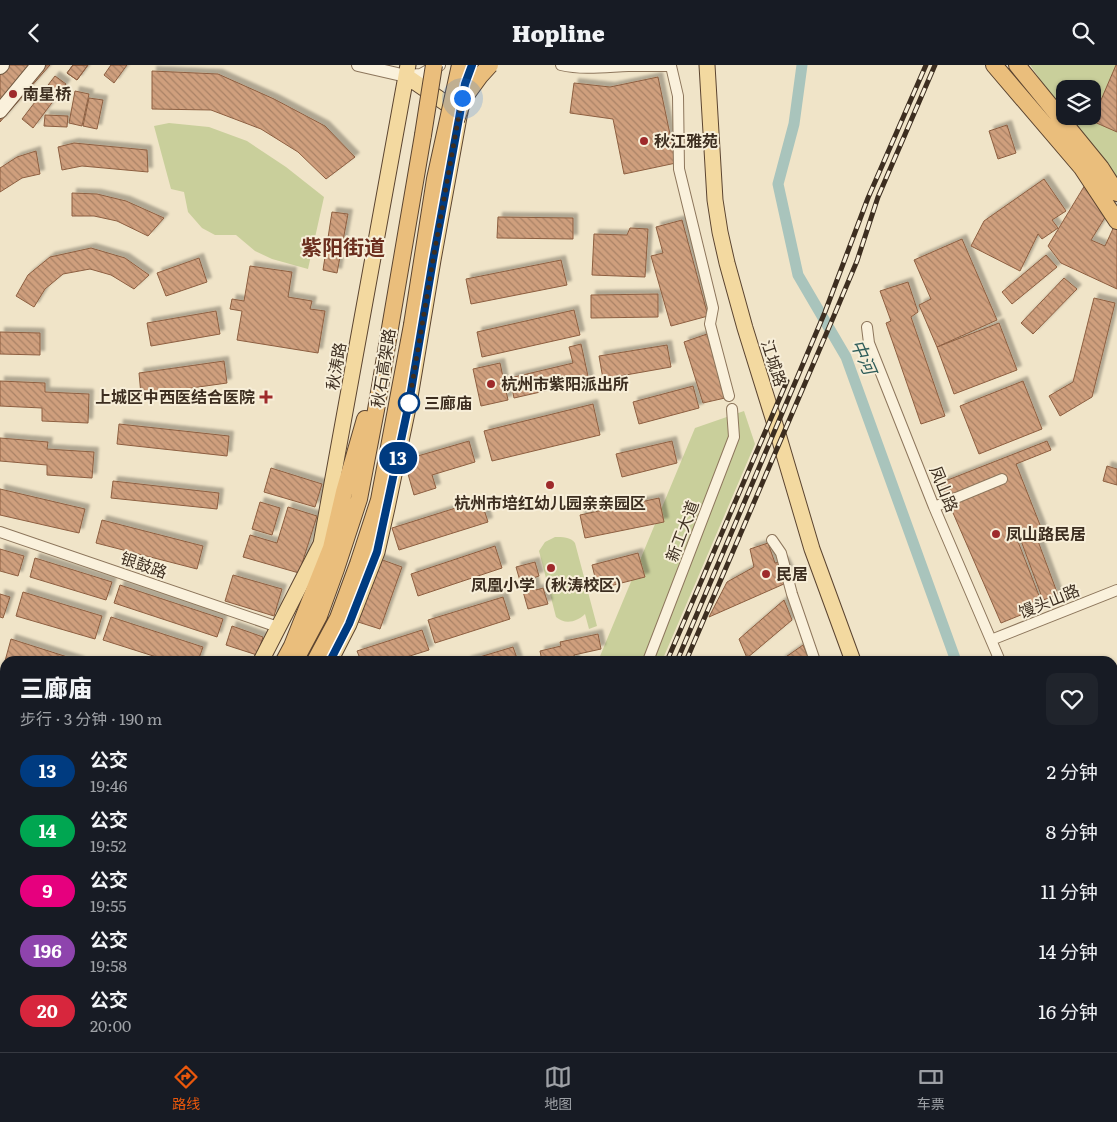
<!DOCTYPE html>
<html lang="zh">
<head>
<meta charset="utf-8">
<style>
	:root { --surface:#171b24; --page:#20242c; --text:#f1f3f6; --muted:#9ea1a6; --line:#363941; --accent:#ea580c }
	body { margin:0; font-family:Literata,"Noto Sans SC",serif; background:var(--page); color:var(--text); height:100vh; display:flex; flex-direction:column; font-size:19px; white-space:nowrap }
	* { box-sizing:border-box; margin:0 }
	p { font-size:16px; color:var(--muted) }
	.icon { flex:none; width:28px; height:28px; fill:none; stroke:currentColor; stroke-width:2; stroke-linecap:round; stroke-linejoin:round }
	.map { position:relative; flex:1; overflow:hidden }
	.side { position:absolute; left:0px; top:591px; width:1118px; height:396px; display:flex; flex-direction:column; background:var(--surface); border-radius:15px 15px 0 0; box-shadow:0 1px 4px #0004 }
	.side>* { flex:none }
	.badge { padding:0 10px; border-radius:16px; font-size:18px; line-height:32px }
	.buttons { position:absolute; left:1056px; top:15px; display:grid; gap:10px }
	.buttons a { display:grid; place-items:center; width:45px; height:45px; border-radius:10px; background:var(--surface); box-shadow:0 1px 4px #0004; font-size:25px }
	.you { position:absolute; width:25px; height:25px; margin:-12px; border:4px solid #fff; border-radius:50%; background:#1a73e8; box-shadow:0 0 0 8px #1a73e833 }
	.map>.badge { position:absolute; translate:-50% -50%; box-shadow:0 0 0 2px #fff }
	.round { display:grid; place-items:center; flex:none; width:52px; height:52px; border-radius:10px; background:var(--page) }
	.headline { display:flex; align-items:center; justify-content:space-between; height:85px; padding:0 20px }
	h1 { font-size:24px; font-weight:800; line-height:38px }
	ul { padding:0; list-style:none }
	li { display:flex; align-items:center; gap:15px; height:60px; padding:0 20px }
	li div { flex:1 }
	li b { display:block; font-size:19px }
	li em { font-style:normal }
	li .badge { min-width:55px; font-weight:700; text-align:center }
	header { display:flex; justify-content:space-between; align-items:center; height:65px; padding:0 20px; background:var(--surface); font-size:22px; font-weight:800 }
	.tabs { display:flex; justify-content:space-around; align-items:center; height:70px; border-top:1px solid var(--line); background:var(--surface); font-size:14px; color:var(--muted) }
	.tabs a { display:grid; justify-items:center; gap:2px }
	.tabs .on { color:var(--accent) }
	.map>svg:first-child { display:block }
	.forest { fill:url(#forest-firs) }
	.park { fill:#c9cf9b }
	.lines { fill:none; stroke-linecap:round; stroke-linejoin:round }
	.canal { stroke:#a9c4bc; stroke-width:11 }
	.building { fill:url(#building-back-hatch); stroke:#8d5f41; filter:url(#shadow) }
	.minor-casing { stroke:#8d765c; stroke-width:12 }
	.tertiary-casing { stroke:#8d765c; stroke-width:14 }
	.secondary-casing { stroke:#6f573f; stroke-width:16 }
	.primary-casing { stroke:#5b4430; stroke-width:17 }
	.trunk-casing { stroke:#5b4430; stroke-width:18 }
	.minor { stroke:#faf1dc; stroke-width:10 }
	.tertiary { stroke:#faf1dc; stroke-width:12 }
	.secondary { stroke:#faf1dc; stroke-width:14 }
	.primary { stroke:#f3d9a0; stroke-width:15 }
	.trunk { stroke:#eabe7c; stroke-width:16 }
	.rail-casing { stroke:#3d2e20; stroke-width:5 }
	.rail { stroke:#f7eed8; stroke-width:3; stroke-dasharray:9; stroke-linecap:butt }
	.trunk-bridge-casing { stroke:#5b4430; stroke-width:18; stroke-linecap:butt }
	.trunk-bridge { stroke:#eabe7c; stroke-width:16 }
	.line-casing { stroke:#fff; stroke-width:11 }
	.line { stroke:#003b80; stroke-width:8 }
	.walk { stroke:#3d2e20; stroke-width:5; stroke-dasharray:0 9 }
	.poi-dot { fill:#9e2a2b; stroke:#f7eed8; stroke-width:2 }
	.stop-dot { fill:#fff; stroke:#003b80; stroke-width:2.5 }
	.labels { text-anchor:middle; stroke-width:4; stroke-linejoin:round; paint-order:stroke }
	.poi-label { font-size:16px; font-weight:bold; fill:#3d2e20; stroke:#f7eed8; text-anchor:start }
	.street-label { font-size:16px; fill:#3d2e20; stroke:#f7eed8 }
	.stop-label { font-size:16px; font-weight:bold; fill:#3d2e20; stroke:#f7eed8; text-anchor:start }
	.water-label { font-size:18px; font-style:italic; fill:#2f5d5a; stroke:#f7eed8 }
	.district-label { font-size:21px; font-weight:bold; fill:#6b2e1e; stroke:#f7eed8 }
</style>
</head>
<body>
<header><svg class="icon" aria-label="back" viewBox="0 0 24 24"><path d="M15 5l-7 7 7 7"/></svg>Hopline<svg class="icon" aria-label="search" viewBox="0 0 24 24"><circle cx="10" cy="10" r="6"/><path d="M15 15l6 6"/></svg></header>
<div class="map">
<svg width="1117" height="987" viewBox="0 0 1117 987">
	<defs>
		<pattern id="forest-firs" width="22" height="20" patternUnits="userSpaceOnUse" patternTransform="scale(1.25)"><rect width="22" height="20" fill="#c9cf9b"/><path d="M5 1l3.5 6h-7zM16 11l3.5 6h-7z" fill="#aeb285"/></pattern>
		<pattern id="building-back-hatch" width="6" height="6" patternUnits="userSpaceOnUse" patternTransform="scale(1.25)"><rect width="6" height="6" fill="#cf9f7d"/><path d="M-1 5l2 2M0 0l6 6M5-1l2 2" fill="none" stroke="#a98266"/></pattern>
		<filter id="shadow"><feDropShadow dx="4.5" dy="-4.5" stdDeviation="1" flood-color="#0004"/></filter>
	</defs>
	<rect width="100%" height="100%" fill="#f0e4c8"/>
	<path class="forest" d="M376,982H424V983L417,987H368Z
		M761,983H791L795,987H764Z"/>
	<path class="park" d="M1030,0H1117V123L1066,51H1092V24H1065V50Z
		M169,58L209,62L247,76L286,102L324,132L308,204L272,194L255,186L236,170H215L202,163L188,147L184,127L171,124L154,61Z
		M744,346L755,379L662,596H598L695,363Z
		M555,472C562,472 571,472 575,478L597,561L589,564L585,549C577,557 565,560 556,552L539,486L545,477Z"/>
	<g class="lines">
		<path class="canal" d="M802,0L794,59L778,119L798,210L846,292L956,596
			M1112,934L1117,940
			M795,982L799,987
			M347,987L359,982"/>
	</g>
	<path class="building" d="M0,0H50L0,57Z
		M73,0H88L77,15L67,8Z
		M73,0H88L77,15L67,8Z
		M111,0H127L114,18L104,10Z
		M1116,0H1117V67L1092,56Z
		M152,6L218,9L274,34L325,61L355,92L326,114L298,87L261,64L211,45L152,44Z
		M55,11L66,19L33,63L22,54Z
		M658,12L676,98L624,109L613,54L570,48L574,18L610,22Z
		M75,26L89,29L82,61L69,58Z
		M89,33L103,35L97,64L83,61Z
		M45,50L68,51L67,62L44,61Z
		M1007,60L1016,88L998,94L989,66Z
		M74,78L147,85L148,107L82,101L62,105L58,82Z
		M36,86L40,109L22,113L0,127V103L17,92Z
		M1044,114L1066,146L1052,155L1058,163L1042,174L1038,169L1020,206L971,181L984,156Z
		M1088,115L1117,133L1091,175L1105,181L1117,155V224L1061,198L1048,181Z
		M72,128L97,129L126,136L164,153L148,171L117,156L94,151H72Z
		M332,147L348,149L337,208L323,205Z
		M498,152L573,153V174L497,173Z
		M682,155L708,251L671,261L651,191L663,188L656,162Z
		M630,163L648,164L645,212L592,210L594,169L627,170Z
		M962,174L997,255L937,282L919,240L931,234L914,195Z
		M91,183L125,193L149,210L134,224L111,210L90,204L63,209L45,224L34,242L16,231L28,210L50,192Z
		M1046,190L1057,202L1012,239L1002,227Z
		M199,193L207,217L166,231L157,208Z
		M561,195L567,220L471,239L466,214Z
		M250,201L292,207L288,232L312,236L310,244L325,246L318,288L237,275L242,246L230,244L232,234L244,236Z
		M1064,213L1077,224L1033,269L1021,258Z
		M908,217L918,247L911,252L945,351L921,359L886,258L891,256L880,226Z
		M658,229V252L591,253V230Z
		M1094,233L1115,238L1092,332L1060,351L1049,331L1073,317Z
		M574,245L580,270L482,292L477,267Z
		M216,246L220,269L151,281L147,258Z
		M999,258L1017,305L954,329L937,282Z
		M0,267L40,268V290L0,289Z
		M707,269L725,333L703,338L684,277Z
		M581,279L589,316L514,333L510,313L573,298L569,282Z
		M667,280L671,302L603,314L599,291Z
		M224,296L227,318L141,330L139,308Z
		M500,298L508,335L481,341L473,304Z
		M0,316L45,318V327L89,329L88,358L42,356V343L0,341Z
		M1023,316L1042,364L979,389L960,341Z
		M693,321L699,343L639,359L633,337Z
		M593,339L600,370L492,396L484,366Z
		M119,359L229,371L227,391L117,379Z
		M0,373L48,377L47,384L94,387L92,413L47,410V400L0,396Z
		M469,376L475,397L432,410L436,423L414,430L404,395Z
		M672,376L677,398L622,412L616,389Z
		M1047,376L1051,385L1016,399L1042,465L1017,474L1043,541L1001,558L940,418Z
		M1107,401L1117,404V420L1103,416Z
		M271,403L322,419L315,442L264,427Z
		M113,416L219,428L217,444L111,433Z
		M0,424L85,444L79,468L0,450Z
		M659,433L664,457L585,473L580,450Z
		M481,435L488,457L399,485L392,463Z
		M260,437L280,443L272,470L252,464Z
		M288,442L317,451L299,508L243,492L250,470L277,478Z
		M102,455L203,481L197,504L96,478Z
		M1035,468L1058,530L1043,535L1020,473Z
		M768,478L775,498L784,496L793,515L709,552L727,517L754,502L750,484Z
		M495,481L502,503L418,531L411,509Z
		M0,484L24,491L18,511L0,506Z
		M638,488L645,512L598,524L592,500Z
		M35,493L112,517L106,535L30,512Z
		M377,493L402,502L380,564L355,556Z
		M535,497L539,511L533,513L536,525L543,523L548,539L528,544L516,502Z
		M233,510L282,524L274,551L225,536Z
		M120,520L223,554L217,572L114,538Z
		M23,527L102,551L95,574L16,551Z
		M0,529L10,532L3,553L0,552Z
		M503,532L510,554L435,578L428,555Z
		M784,535L792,555L747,593L739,574Z
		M111,552L203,582L198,596H169L103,575Z
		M232,561L263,572L257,590L226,580Z
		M422,565L429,585L394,596H361L357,586Z
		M598,569L601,584L574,590L575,596H542L540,586L561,581L560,577Z
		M11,574L80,596H5Z
		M803,580L810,596H780Z
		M513,582L518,596H466Z
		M0,629L5,631V640L2,651H0Z
		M5,689V711L0,709V704Z
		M0,735L5,736V758L0,756Z
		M0,773L5,774V793L0,791Z
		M0,807L5,808V830L0,829Z
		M0,846L5,848V872L0,870Z
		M137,982H218V987L137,986Z
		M587,982H623L613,987H589Z
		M668,982H735L736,987H667L666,983Z
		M822,982H859L861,987H824Z
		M875,982H921L909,987H876Z
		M1068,982H1076L1077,987H1055Z"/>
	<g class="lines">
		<g class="minor-casing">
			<path id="minor" d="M561,0C583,5 605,2 628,1C642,1 657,1 671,1L678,31L679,104L713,243L710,259L729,331
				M867,262L869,278L934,442L1000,596
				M934,442L1002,414
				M0,467L278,562
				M772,475L781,488L792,529L815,596
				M991,575L1117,525
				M648,596L734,372L732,344
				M1112,873L1117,883"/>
		</g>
		<g class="tertiary-casing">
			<path id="tertiary" d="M358,0L406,11L421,10L439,0
				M0,911L5,914
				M0,952L5,955
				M973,987L987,982"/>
		</g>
		<g class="secondary-casing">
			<path id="secondary" d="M0,2L2,0
				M0,46L38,0
				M1112,896L1117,897
				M1112,927L1117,928"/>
		</g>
		<g class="primary-casing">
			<path id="primary" d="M707,0L715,135L720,167L727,198L745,263L778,369L812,484L853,596
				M406,11L460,48
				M261,596L321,479L408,0
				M330,596L349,559L377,487L387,443L409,338L433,195L465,19L472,0
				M61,987L64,982
				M117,987L118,982
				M996,987V982"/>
		</g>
		<g class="trunk-casing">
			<path id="trunk" d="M994,0L1082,103L1117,156
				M1017,0L1101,103L1117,128
				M284,596L292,581L331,483L344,427L365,354
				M295,596L319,551L336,504L359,434L376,345L423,70
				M315,596L338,553L358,499L379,435L412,260
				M72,987L74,982
				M90,987L92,982
				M108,987L110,982"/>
		</g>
		<use href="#minor" class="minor"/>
		<use href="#tertiary" class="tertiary"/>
		<use href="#secondary" class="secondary"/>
		<use href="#primary" class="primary"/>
		<use href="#trunk" class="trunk"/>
		<g class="rail-casing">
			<path id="rail" d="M667,596L787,316
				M677,596L825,247L868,133L926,0
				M686,596L833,253L857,196L878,132L935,0
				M531,987L532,982
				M541,987L542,982
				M550,987L551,982"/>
		</g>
		<use href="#rail" class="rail"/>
		<g class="trunk-bridge-casing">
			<path id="trunk-bridge" d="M456,55L464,33L480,11L490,0
				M423,70L434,0
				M412,260L435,114L460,0"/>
		</g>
		<use href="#trunk-bridge" class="trunk-bridge"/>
	</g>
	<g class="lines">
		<g class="line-casing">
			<path id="line" d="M330,596L349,559L377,487L409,338L433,195L460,48L465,19L472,0"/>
		</g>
		<use href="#line" class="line"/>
		<path class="walk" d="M409,338L433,195L462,33"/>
	</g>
	<g class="poi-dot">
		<circle cx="13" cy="29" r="5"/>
		<circle cx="644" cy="76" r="5"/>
		<circle cx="491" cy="319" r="5"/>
		<path d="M263.5 324.5h5v5h5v5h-5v5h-5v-5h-5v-5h5z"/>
		<circle cx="550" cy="420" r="5"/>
		<circle cx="996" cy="469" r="5"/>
		<circle cx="551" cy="503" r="5"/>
		<circle cx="766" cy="509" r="5"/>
	</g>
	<circle class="stop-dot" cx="409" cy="338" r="10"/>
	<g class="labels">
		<g class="poi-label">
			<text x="23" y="35">南星桥</text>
			<text x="654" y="82">秋江雅苑</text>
			<text x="501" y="325">杭州市紫阳派出所</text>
			<text x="255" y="338" text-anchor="end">上城区中西医结合医院</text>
			<text x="550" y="444" text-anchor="middle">杭州市培红幼儿园亲亲园区</text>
			<text x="1006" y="475">凤山路民居</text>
			<text x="776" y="515">民居</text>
			<text x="551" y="526" text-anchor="middle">凤凰小学（秋涛校区）</text>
		</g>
		<g class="street-label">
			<text transform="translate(774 298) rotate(72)" y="6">江城路</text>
			<text transform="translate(336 301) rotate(-80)" y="6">秋涛路</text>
			<text transform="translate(383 303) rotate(-81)" y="6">秋石高架路</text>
			<text transform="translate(944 424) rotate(68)" y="6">凤山路</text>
			<text transform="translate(682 466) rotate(-69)" y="6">新工大道</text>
			<text transform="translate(144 500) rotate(19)" y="6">银鼓路</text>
			<text transform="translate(1049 536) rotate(-22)" y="6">馒头山路</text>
		</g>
		<g class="stop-label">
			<text x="424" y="344">三廊庙</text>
		</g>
		<g class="water-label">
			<text transform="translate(863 292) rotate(66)" y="6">中河</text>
		</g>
		<g class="district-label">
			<text x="343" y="190">紫阳街道</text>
		</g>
	</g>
</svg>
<div class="buttons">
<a><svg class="icon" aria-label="layers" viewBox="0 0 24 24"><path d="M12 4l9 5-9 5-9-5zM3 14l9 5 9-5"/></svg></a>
</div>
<div class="you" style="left:462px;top:33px"></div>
<b class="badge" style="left:398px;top:393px;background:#003b80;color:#fff">13</b>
<section class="side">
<div class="headline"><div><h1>三廊庙</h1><p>步行 · 3 分钟 · 190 m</p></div><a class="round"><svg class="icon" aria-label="heart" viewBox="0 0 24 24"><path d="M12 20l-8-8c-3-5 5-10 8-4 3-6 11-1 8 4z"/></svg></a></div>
<ul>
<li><span class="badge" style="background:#003b80;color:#fff">13</span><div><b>公交</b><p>19:46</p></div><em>2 分钟</em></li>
<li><span class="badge" style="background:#00a651;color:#fff">14</span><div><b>公交</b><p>19:52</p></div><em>8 分钟</em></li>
<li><span class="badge" style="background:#e6007e;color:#fff">9</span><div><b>公交</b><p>19:55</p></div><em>11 分钟</em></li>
<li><span class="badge" style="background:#8e44ad;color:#fff">196</span><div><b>公交</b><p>19:58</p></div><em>14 分钟</em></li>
<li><span class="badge" style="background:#d7263d;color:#fff">20</span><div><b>公交</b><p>20:00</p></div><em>16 分钟</em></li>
</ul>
</section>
</div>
<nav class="tabs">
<a class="on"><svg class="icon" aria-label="directions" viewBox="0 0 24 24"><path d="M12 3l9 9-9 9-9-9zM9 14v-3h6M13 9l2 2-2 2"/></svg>路线</a>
<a><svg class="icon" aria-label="map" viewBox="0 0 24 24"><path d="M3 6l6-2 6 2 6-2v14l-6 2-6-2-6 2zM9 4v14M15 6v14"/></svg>地图</a>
<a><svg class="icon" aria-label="tickets" viewBox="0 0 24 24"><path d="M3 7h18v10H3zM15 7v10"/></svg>车票</a>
</nav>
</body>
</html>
